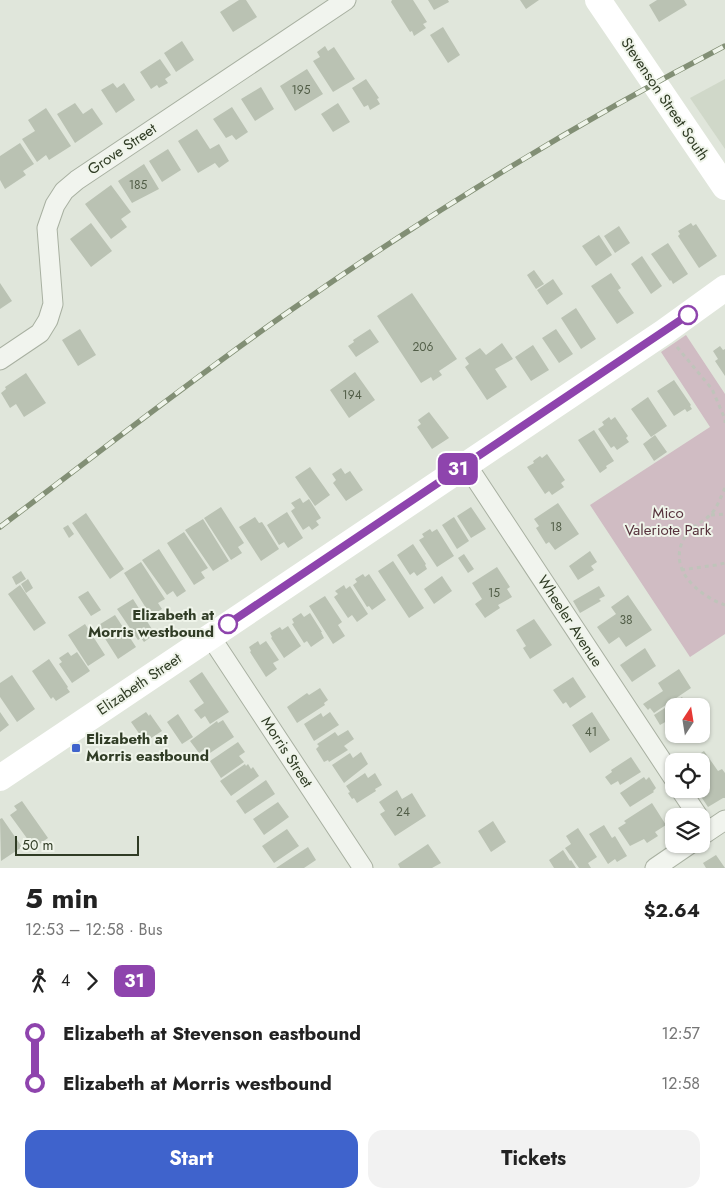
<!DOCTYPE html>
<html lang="en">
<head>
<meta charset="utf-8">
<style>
	:root { --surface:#fff; --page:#f2f2f2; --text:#222; --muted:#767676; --accent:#3f63cc }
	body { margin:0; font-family:Jost,sans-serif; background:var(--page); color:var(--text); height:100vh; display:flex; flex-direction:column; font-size:19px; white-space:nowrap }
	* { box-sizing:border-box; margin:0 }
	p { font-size:16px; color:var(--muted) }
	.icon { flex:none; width:28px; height:28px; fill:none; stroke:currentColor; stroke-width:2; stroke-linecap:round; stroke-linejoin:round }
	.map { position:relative; height:868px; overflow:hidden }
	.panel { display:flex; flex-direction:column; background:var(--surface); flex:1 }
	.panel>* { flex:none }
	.badge { padding:0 10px; border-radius:8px; font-size:18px; line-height:32px }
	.needle { width:32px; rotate:12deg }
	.buttons { position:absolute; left:665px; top:698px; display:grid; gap:10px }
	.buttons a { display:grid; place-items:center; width:45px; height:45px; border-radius:10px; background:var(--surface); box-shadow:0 1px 4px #0004; font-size:25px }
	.scale { position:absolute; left:15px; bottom:12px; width:124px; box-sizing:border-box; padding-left:5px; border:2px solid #303c25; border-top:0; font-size:14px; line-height:18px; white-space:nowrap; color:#303c25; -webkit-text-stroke:4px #eff4ea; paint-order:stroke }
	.map>.badge { position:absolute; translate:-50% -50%; box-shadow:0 0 0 2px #fff }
	.legs { display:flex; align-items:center; gap:8px; height:55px; padding:0 25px; font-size:16px }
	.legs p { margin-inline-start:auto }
	.head { display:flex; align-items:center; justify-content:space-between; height:85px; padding:0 25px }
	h1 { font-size:28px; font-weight:700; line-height:38px }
	.primary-button { display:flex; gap:10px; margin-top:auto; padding:10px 25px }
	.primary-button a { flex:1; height:58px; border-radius:15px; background:var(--accent); color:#fff; font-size:20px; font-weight:700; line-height:58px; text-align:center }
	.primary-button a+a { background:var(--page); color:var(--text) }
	ul { padding:0 25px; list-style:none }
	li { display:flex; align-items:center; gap:18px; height:50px; font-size:19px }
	li i { display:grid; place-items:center; width:8px; height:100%; margin:0 6px; background:currentColor }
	li i::after { content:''; width:12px; height:12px; margin:-6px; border:4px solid; border-radius:50%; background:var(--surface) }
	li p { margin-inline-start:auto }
	li:first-child i { background:linear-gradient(#0000 50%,currentColor 0) }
	li:last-child i { background:linear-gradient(currentColor 50%,#0000 0) }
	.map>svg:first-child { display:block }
	.built { fill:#d0d8c9 }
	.green { fill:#d0bcc3 }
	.building { fill:#bac2b3 }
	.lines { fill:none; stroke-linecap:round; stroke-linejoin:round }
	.minor-casing { stroke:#a8b0a1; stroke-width:21 }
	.path { stroke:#bfc4ba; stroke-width:3; stroke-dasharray:4 4; stroke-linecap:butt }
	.minor { stroke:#f1f4ee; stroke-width:19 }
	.secondary { stroke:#fff; stroke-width:26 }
	.rail-casing { stroke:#828f75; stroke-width:5.5 }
	.rail { stroke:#eff4ea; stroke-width:4; stroke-dasharray:11; stroke-linecap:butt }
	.line-1-casing { stroke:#fff; stroke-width:11 }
	.line-1 { stroke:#8e44ad; stroke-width:8 }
	.stop-1-dot { fill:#fff; stroke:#8e44ad; stroke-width:2.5 }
	.poi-dot { fill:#3f63cc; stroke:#eff4ea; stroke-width:2 }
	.labels { text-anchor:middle; stroke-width:4; stroke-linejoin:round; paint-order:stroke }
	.number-label { font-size:12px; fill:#525e48 }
	.street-label { font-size:15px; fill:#303c25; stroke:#eff4ea }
	.park-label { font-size:15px; fill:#57333d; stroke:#eff4ea }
	.stop-label { font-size:15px; font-weight:bold; fill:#303c25; stroke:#eff4ea; text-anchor:end }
	.poi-label { font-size:15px; font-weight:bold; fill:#303c25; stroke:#eff4ea; text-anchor:start }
</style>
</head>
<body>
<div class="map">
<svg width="725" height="868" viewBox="0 0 725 868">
	<rect width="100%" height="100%" fill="#e0e6db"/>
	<path class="built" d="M725,79V149L690,98Z"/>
	<path class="green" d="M686,335L725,394V634L690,657L590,505L710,427L661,352Z"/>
	<path class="building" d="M239,0H246L257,17L233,32L220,12Z
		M392,0H413L427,22L423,24L426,28L414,36L412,31L410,32L391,2Z
		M428,0H448L449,2L434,10Z
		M520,0H539L526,9Z
		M657,0H684L687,5L659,22L649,5Z
		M443,27L460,55L448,63L430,35Z
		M182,41L194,60L176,72L164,53Z
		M325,46L328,51L334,47L355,79L333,92L313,61L320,57L317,52Z
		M160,59L171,75L165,79L168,83L159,88L157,85L151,89L140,72Z
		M307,69L323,94L295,111L280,86Z
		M366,79L379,98L377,99L380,104L370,110L368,105L364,107L352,88Z
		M113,83L117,88L124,83L135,100L116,113L101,90Z
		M261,87L274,109L255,121L241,99Z
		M75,103L83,114L92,108L103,124L75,143L57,114Z
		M338,103L350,122L333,132L321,114Z
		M232,107L248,132L236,140L232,135L226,138L213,119Z
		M46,108L71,146L49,160L46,155L37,162L22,139L35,131L28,120Z
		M197,129L210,149L219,144L229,161L219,168L215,163L198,173L178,141Z
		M20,143L34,164L23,171L26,175L5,189L0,180V156Z
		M168,149L181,170L162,182L149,161Z
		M144,164L159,189L132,203L118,181Z
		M111,185L131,212L121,219L127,227L111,239L85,204Z
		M91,223L112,251L91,267L70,239Z
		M691,223L693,226L696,224L717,256L699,268L678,236L680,234L678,231Z
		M619,226L630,243L615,253L604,236Z
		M599,235L612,255L596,266L582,246Z
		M668,243L688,274L673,284L671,280L670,281L651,254Z
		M642,256L662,286L651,294L631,264Z
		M534,270L544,284L536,289L527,275Z
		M611,273L621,288L618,290L634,313L617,324L591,286Z
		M553,279L563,294L547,305L537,290Z
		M0,283L12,301L0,309Z
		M412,293L457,359L439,371L442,375L433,381L431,377L421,383L377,316Z
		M576,308L596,339L581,349L561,318Z
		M80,329L96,355L78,366L62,340Z
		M370,329L379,342L356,357L348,346L354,342L353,340Z
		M556,329L573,354L559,363L542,338Z
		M502,343L513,359L495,369L507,387L487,400L465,367L469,364L465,358L480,348L486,355Z
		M533,345L549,370L531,381L515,357Z
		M720,346L723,350L725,349V376L715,361L718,359L713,351Z
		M355,372L375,400L349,418L330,390Z
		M26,373L46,403L24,417L16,404L10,408L1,393L6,389L5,387Z
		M674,380L691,405L690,406L692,409L687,412L685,409L674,416L657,391Z
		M648,397L667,426L651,437L631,409Z
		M429,412L449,438L432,449L417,427L421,424L418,420Z
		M609,417L611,420L615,417L628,436L626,438L629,442L617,450L614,446L611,448L598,429L604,425L602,422Z
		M594,430L614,461L606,466L607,468L600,473L578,440Z
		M655,435L667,452L654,461L643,444Z
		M547,454L565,480L561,483L564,487L552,495L549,491L545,494L527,467L534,463L533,461L540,456L542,458Z
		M310,467L330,495L315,506L295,477Z
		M341,468L345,474L350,471L363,490L346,501L333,483L336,480L332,474Z
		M300,498L303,503L309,499L321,518L316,521L319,525L312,530L309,526L303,530L291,511L295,508L291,503Z
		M558,503L579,534L555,550L549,542L546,544L536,528L539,526L534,519Z
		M221,507L244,543L238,547L242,553L231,560L204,518Z
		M471,507L486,529L471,538L457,516Z
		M287,512L303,538L288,548L284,542L279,545L267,525Z
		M86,513L124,569L110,579L72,523Z
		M255,517L259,523L262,522L279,549L261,561L239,527Z
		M454,517L469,541L457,549L442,525Z
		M203,519L229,561L213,571L185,530Z
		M68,525L74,534L69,538L63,528Z
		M430,529L432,532L437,529L454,556L437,567L419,540L424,537L422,534Z
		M184,532L208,568L201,572L205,578L194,585L167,543Z
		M413,544L426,564L425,565L427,569L417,576L414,572L410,575L397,555Z
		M159,549L186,591L177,597L173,591L167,595L142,560Z
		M590,551L597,562L591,566L594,570L578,580L569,566Z
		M464,554L474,569L468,573L458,558Z
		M393,561L424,608L409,618L378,571Z
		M141,562L165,599L158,603L162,609L151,616L124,573Z
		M497,567L510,587L507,589L512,597L498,605L500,608L485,618L475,604L482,599L472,583Z
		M21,571L26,579L16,585L12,577Z
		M363,574L365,577L369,574L386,600L372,610L369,606L367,607L353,585L357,582L355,579Z
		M442,576L452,591L434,604L424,589Z
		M28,579L33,588L26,593L21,584Z
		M20,585L46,623L34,631L8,594Z
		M344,585L346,589L350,586L368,614L357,622L352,615L348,618L334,597L338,594L335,591Z
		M599,586L605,596L599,599L601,601L580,613L573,601Z
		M88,591L101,610L91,616L78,597Z
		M628,595L652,630L626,647L619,637L609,644L597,627L616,614L611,607Z
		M325,596L342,622L338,625L345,636L333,644L309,606Z
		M133,599L155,634L144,642L141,638L138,640L117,609Z
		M301,613L304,617L310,613L322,632H321L324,638L311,647L307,641L304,643L292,624L294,623L292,619Z
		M115,615L136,647L118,659L97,626Z
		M534,619L552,645L530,659L523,648L526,646L516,630Z
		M85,624L105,655L88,666L68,635Z
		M288,626L301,646L284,658L271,638L272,637L270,633L280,627L282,630Z
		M258,641L260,645L266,641L279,660L273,663L277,669L266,677L250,652L251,651L249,647Z
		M645,648L656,666L632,682L620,665Z
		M68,652L71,656L77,652L90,671L72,683L59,664L62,662L59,658Z
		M49,659L68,687L67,688L70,692L56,701L53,697L51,699L32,671Z
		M679,669L691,688L654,713L650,708L648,710L643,704L663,691L658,683Z
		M202,672L229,712L210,724L205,716L201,719L194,710L204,703L189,681Z
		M12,675L35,709L17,722L0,697V683Z
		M573,677L586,697L570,708L566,702L563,704L553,690Z
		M320,688L328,700L324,703L325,705L297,723L287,707L307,693L309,695Z
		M682,697L688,706H674V717L660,725L654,715Z
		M0,712L9,725L0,732Z
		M146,712L149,716L150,714L162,731L145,742L131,722Z
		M330,712L339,725L314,741L304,724L321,713L323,717Z
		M592,712L610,740L590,753L572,725Z
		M178,714L193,737L182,744L167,722Z
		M223,720L234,737L210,753L206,748L199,753L190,741L217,721L218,723Z
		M348,730L354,739L344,746L348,750L329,762L328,760L324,762L316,749L319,746L317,744L335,732L338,736Z
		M238,742L245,752L239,756L244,762L221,778L210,761Z
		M704,751L718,771L722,769L725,773V798H723L708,807L696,789H701V761H689Z
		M361,752L368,764L344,783L332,765L350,753L353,758Z
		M631,757L641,772L620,785L618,781L611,785L605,777L612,772L611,770Z
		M245,764L246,766L248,764L251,769L253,767L259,776L231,796L220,781Z
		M365,773L368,778L375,773L382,785L375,789L376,791L357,803L354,798L352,799L348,793L350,792L346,786Z
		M644,777L646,780L649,777L656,788L653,791L654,792L630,807L620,793Z
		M266,780L275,794L245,814L236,801Z
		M397,790L402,799L412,793L426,816L395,836L380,814L385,811L379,802Z
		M22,801L48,838L34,848L10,815L17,810L14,806Z
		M278,802L289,817L264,835L253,819Z
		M652,803L666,825L655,832L658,836L647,843L644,839L630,846L618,828L626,823L624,821Z
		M2,818L22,847L1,861L0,819Z
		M493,821L506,842L491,852L478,831Z
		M604,825L612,838L615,836L627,856L617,862L615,859L608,864L589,834Z
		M578,828L597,857L588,863L591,868H579L565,848L571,844L566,836Z
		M287,829L299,846L274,863L262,846Z
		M428,844L441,863L432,868H400L398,864Z
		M308,847L316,860L304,868H276Z
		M563,850L570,861L571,860L576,868H554L549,860Z
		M716,855L725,868H706L703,863Z"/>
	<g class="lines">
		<g class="minor-casing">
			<path id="minor" d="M0,360L40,333L48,320L53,304L47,228L55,205L64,191L77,180L346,0
				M466,464L674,779
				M210,636L363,868
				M680,789L698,816
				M701,836L725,820
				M655,868L690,844"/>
		</g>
		<path class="path" d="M677,347L712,389L725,419V423
			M725,488C721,496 717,509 710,515C702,523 693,525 686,535C665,567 697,595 725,605
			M711,515L725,514
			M681,570L716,565L725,563"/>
		<use href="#minor" class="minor"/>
		<path class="secondary" d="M598,0L725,187
			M0,778L664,332L725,288"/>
		<g class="rail-casing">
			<path id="rail" d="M0,527C97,454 192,379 291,310C430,213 575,124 725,46"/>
		</g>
		<use href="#rail" class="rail"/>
	</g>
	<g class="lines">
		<g class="line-1-casing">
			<path id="line-1" d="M228,624L688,315"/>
		</g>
		<use href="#line-1" class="line-1"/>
	</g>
	<g class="stop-1-dot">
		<circle cx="688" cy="315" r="9"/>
		<circle cx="228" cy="624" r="9"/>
	</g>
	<rect class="poi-dot" x="71" y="743" width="10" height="10" rx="2.5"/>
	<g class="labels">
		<g class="number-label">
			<text x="301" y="94">195</text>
			<text x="138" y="189">185</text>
			<text x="423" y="351">206</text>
			<text x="352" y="399">194</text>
			<text x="556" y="531">18</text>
			<text x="494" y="597">15</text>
			<text x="626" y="624">38</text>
			<text x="591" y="736">41</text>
			<text x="403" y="816">24</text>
		</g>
		<g class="street-label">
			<text transform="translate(665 99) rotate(56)" y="5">Stevenson Street South</text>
			<text transform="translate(122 149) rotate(-34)" y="5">Grove Street</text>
			<text transform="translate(570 621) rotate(57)" y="5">Wheeler Avenue</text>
			<text transform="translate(139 684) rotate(-34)" y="5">Elizabeth Street</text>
			<text transform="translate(287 752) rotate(57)" y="5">Morris Street</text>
		</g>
		<g class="park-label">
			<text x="668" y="518">Mico<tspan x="668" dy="17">Valeriote Park</tspan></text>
		</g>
		<g class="stop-label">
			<text x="214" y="620">Elizabeth at<tspan x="214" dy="17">Morris westbound</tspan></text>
		</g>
		<g class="poi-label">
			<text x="86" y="744">Elizabeth at<tspan x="86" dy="17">Morris eastbound</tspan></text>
		</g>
	</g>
</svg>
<div class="buttons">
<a><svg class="needle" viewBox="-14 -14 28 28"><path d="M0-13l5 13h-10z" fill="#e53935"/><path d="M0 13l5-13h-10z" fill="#767676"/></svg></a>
<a><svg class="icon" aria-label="locate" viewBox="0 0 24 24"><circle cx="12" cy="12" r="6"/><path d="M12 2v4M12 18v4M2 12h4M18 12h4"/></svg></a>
<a><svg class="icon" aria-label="layers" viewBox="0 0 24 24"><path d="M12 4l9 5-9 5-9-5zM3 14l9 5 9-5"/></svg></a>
</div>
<div class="scale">50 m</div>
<b class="badge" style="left:458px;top:469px;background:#8e44ad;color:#fff">31</b>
</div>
<section class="panel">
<div class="head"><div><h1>5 min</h1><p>12:53 – 12:58 · Bus</p></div><b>$2.64</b></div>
<div class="legs"><svg class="icon" aria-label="walk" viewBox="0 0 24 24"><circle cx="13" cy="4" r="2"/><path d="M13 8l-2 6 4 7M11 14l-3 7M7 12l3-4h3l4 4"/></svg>4<svg class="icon" aria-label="forward" viewBox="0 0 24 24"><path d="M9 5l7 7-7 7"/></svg><b class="badge" style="background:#8e44ad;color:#fff">31</b></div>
<ul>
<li><i style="color:#8e44ad"></i><b>Elizabeth at Stevenson eastbound</b><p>12:57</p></li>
<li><i style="color:#8e44ad"></i><b>Elizabeth at Morris westbound</b><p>12:58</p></li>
</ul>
<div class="primary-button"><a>Start</a><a>Tickets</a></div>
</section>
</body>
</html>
